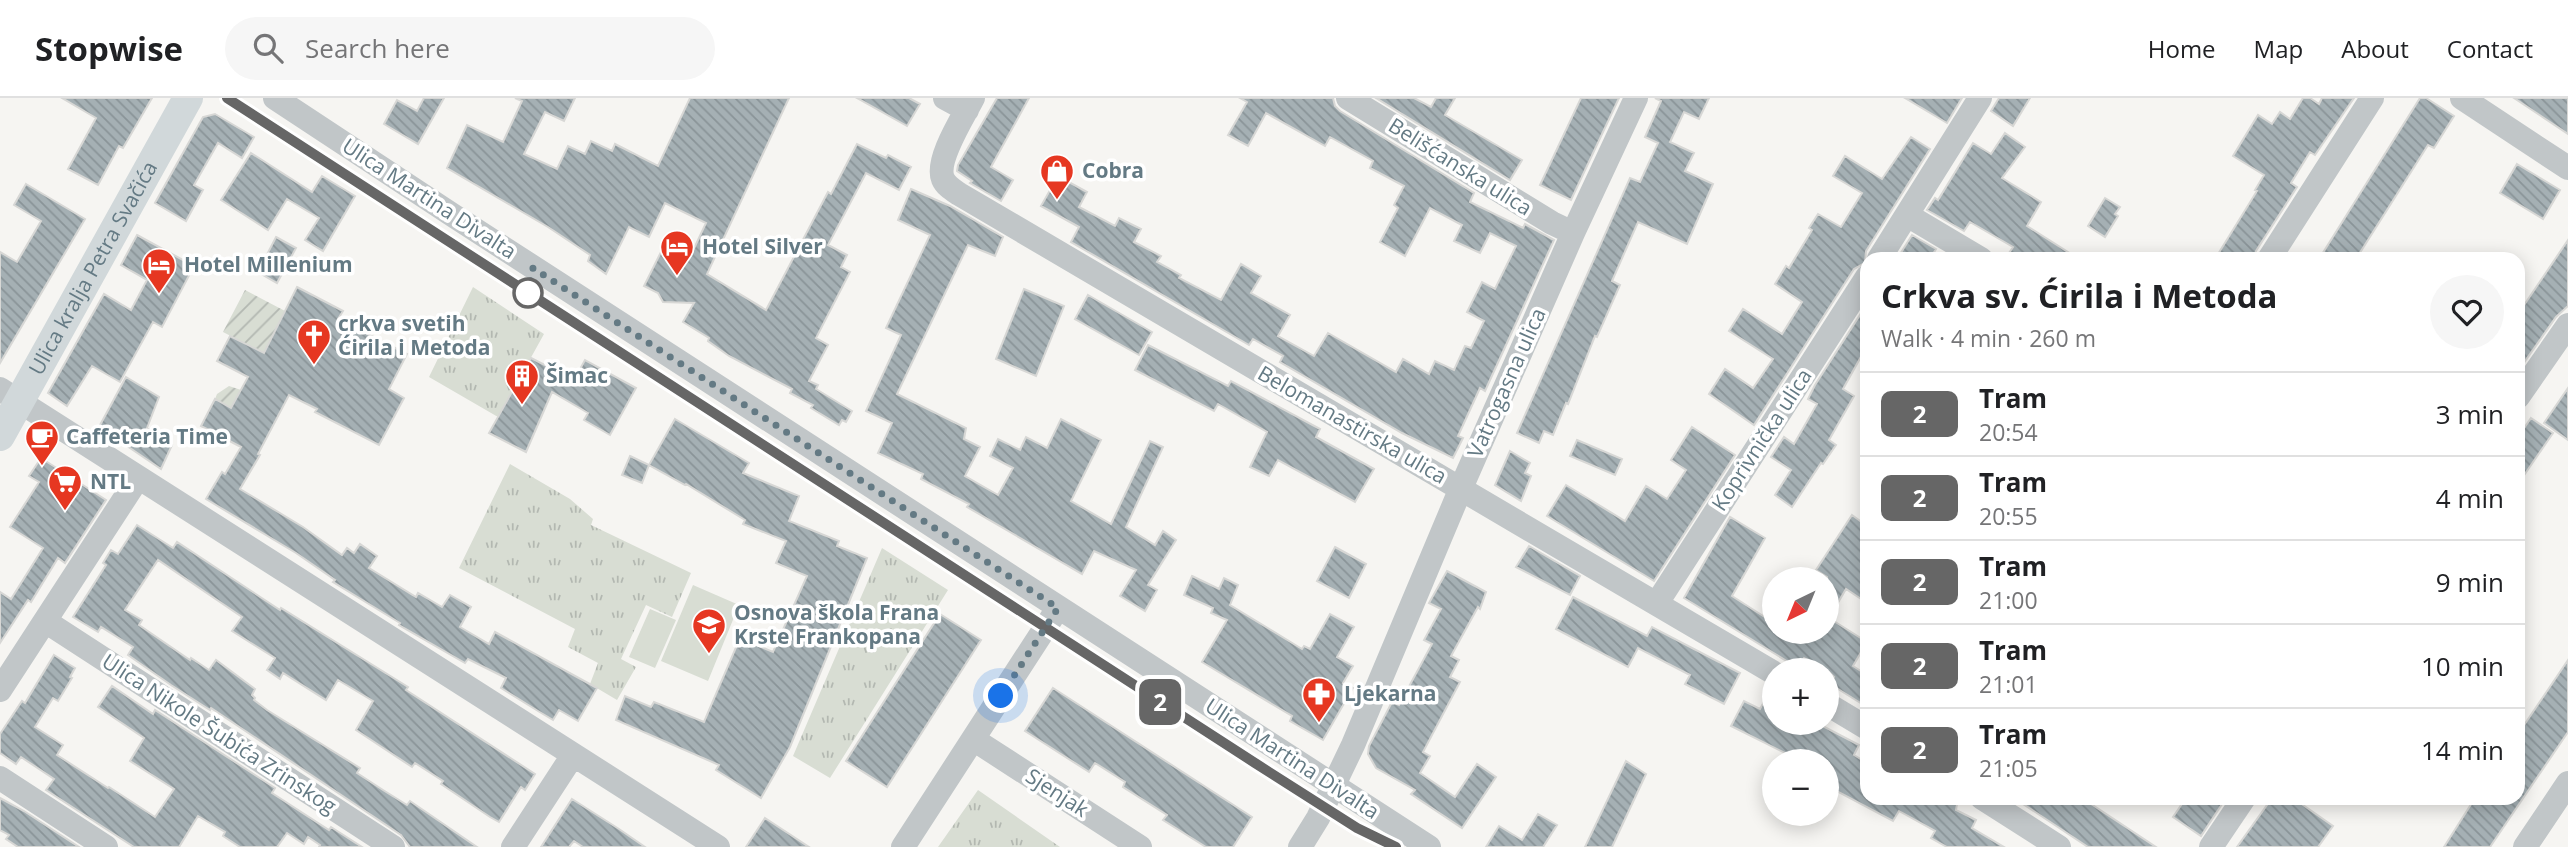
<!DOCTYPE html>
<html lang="en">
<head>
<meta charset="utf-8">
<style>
	:root { --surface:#fff; --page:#f6f6f6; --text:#202124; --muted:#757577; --line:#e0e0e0 }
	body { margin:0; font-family:"Open Sans",sans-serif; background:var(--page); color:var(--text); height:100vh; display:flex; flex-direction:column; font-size:26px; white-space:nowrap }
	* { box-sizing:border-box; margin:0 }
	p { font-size:23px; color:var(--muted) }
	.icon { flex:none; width:38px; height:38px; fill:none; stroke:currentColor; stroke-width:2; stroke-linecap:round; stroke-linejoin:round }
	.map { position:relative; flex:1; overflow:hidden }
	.sheet { position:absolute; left:1860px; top:154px; width:665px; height:553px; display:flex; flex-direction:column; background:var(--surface); border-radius:21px; box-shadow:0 4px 18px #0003 }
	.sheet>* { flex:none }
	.badge { padding:0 14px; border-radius:10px; font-size:24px; line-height:46px }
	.needle { width:46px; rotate:223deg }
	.tools { position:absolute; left:1762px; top:469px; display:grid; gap:14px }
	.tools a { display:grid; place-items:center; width:77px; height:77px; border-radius:50%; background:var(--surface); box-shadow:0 4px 18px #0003; font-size:35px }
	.you { position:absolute; width:35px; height:35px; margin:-18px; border:5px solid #fff; border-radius:50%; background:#1a73e8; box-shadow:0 0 0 10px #1a73e833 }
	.map>.badge { position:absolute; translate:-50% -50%; box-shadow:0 0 0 4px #fff }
	.round { display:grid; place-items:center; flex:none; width:74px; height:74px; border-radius:37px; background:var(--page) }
	.headline { display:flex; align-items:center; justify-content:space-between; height:119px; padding:0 21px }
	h1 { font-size:33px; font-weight:700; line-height:52px }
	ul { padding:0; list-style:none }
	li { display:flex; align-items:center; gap:21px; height:84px; padding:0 21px; border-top:2px solid var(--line) }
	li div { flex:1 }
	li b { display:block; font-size:26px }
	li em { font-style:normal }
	li .badge { min-width:77px; font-weight:700; text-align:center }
	header { display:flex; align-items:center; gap:42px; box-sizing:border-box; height:98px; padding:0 35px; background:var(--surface); border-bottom:2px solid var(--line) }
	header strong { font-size:33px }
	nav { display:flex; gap:38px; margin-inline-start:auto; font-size:24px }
	.search { width:490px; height:63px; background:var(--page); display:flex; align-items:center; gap:18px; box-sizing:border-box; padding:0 24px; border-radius:38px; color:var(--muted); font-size:26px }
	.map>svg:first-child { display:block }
	.grass { fill:url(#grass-tufts) }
	.garden { fill:url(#garden-furrows) }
	.pitch { fill:#d8ddd3 }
	.building { fill:url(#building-back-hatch); stroke:#d7d7d5; stroke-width:2 }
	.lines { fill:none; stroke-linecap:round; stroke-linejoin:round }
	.minor { stroke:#c1c6c8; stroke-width:24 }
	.major { stroke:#d1d8da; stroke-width:30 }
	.tram { stroke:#9fa8ac; stroke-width:2 }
	.line-casing { stroke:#fff; stroke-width:16 }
	.line { stroke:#666; stroke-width:10 }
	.walk { stroke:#647a84; stroke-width:7; stroke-dasharray:0 12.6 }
	.stop-dot { fill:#fff; stroke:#666; stroke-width:3.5 }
	.labels { text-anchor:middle; stroke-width:7; stroke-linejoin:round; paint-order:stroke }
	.street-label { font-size:21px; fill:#647a84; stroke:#fff }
	.poi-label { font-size:21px; font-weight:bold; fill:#647a84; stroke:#fff; text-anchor:start }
</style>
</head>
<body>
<header>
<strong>Stopwise</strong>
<div class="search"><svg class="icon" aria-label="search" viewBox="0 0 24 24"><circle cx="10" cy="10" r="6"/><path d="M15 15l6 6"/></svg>Search here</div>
<nav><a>Home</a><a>Map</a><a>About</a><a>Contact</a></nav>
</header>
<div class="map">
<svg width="2568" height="749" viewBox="0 0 2568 749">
	<defs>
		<pattern id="grass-tufts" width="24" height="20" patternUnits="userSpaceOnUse" patternTransform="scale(1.75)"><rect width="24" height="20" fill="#d8ddd3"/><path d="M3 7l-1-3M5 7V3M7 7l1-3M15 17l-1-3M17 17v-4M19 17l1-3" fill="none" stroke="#b3b8b1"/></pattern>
		<pattern id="garden-furrows" width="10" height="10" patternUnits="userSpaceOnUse" patternTransform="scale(1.75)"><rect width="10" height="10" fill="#d8ddd3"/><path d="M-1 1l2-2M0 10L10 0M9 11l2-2" fill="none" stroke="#b3b8b1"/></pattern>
		<pattern id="building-back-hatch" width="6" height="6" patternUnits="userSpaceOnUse" patternTransform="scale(1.75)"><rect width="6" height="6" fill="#a5b0b4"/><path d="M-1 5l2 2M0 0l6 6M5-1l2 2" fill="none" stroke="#8a9498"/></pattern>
	</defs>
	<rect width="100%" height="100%" fill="#f6f5f2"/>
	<path class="grass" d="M473,189L544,236L498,319L429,279Z
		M510,366L570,401L593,421L591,427L691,475L672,519L646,507L621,561L636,569L617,602L590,586L598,565L568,549L575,531L459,470Z
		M882,450L948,492L830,680L793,658Z
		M978,692L1060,749H938Z"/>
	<path class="garden" d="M245,192L285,213L264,255L223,234Z
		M229,288L241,292L231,310L215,301L217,296Z"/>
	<path class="pitch" d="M693,487L739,507L708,583L661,563Z
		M650,511L676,522L655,570L629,559Z"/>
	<path class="building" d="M62,0H152L123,50L119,48L98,87L68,71L96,20Z
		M424,0H444L418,46L384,26L397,2L417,13Z
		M515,0H575L564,23L545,14L524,56L557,71L568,48L585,56L591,43L612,53L615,46L658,68L690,0H789L707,176L766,212L828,94L831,96L857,46L886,60L888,57L911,69L899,92L866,75L828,147L847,157L841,169L850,174L816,240L828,247L809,283L818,287L816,291L852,313L846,324L842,322L839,327L811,310L813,307L790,295L792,291L729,258L708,243L709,240L683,224L694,205L663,204L658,195L644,188L665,146L690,159L706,125L665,105L649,139L629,129L606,176L588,163L590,157L548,129L447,70L467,27L503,44L522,3Z
		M857,0H909L920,6L907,28Z
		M997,0H1029L991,69L1013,82L1001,103L970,85L972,83L957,73L958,67Z
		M1240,0H1333L1335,8L1340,13L1474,95L1470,104L1523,130L1525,126L1554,142L1485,293L1480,290L1458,338L1463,340L1453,360L1402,335L1280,264L1283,258L1253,241L1249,247L1071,144L1079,129L1041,108L1058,78L1087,94L1079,109L1115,128L1119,120L1141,131L1134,144L1161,158L1157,164L1181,177L1179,180L1221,202L1241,166L1261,178L1251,195L1290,217L1278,238L1314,258L1328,235L1396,274L1403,261L1429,276L1435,263L1454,272L1465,248L1471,250L1484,223L1467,214L1482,184L1495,191L1516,148L1490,135L1480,155L1454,143L1462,127L1430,110L1405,158L1380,144L1398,110L1394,107L1404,88L1370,70L1373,63L1330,39L1325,48L1266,15L1248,48L1228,37L1247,4Z
		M1376,0H1414L1431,9L1436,0H1455L1445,17L1522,62L1510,82Z
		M1581,0H1619L1571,102L1540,87Z
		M1655,0H1709L1699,21L1684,14L1670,44L1694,55L1685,73L1713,86L1687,146L1638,124L1612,183L1620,187L1597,239L1595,238L1568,306L1566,305L1553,337L1544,333L1539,345L1517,335L1630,80L1640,84L1658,45L1645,39L1661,3Z
		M1905,0H1962L1947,25Z
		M1999,0H2030L2013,28L1991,13Z
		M2303,0H2310L2319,6L2322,0H2354L2315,57L2310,54L2291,85L2297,89L2256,153L2254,161H2215L2257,93L2255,92L2264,77L2233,58L2258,17L2272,26L2280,14L2290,21Z
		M2420,0H2426L2454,18L2434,50L2428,47L2356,161H2319Z
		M2514,0H2568V36Z
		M215,16L254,39L242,60L218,45L194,87L203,92L186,123L155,105L203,19Z
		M2005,35L2025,49L2002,80L2041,104L2027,128L2079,161H2005L2013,149L1970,124L1964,133L1927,112L1935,100L1938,102L1973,45L1991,56Z
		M1911,39L1930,51L1866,153L1865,165L1854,171L1754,327L1709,296L1725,271L1753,290L1773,261L1729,233L1743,211L1782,236L1802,204L1775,186L1786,168L1789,170L1812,132L1809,130L1818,116L1841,129L1862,95L1833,78L1845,58L1882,81Z
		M251,55L312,94L322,78L355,98L323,153L305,142L319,120L287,101L268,132L221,102Z
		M2517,66L2560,92L2543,121L2500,95Z
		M26,86L85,121L0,265V154L17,164L41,123L14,107Z
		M911,91L950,108L1003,139L995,158L968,147L897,296L966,330L964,341L980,349L965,378L998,397L1013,370L990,358L998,341L1020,352L1026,339L1047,350L1061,321L1101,342L1071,403L1111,426L1150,343L1163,349L1126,429L1155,447L1163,433L1176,442L1148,487L1157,492L1145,513L1120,498L1136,472L1094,453L1082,476L967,409L969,406L921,381L923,376L878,355L892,325L866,313L901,237L886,230L930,137L898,122Z
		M2105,100L2120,109L2115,116L2118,118L2105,139L2088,128Z
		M137,137L194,168L162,229L153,224L120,284L92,268L67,308L48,295L104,196L131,212L147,182L121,167Z
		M1912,137L1936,151L1930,161H1897Z
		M276,139L296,150L277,185L258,174Z
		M2568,142V208L2556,219L2518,273V216Z
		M297,189L343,213L338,221L407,256L389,291L404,300L379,347L315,314L317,311L289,297L258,356L260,357L240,391L303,429L342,457L347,450L354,455L360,446L377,458L369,470L416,499L418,495L442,509L450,497L471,509L460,529L489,546L495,534L597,590L578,623L559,612L553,622L538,613L501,590L506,580L468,561L465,565L399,527L400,525L333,484L335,482L296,455L206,401L222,374L225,376L241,349L201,328L215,301L231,310L248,279L217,263L230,238L264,255Z
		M1024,191L1064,208L1036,278L996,261Z
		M1088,197L1152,234L1139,257L1075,221Z
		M1867,206V248L1843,291L1854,298L1829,342L1836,347L1823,366L1821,365L1792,409L1775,397L1791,372L1771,359L1784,339L1794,346L1817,306L1808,301L1815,287Z
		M1148,247L1228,288L1231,283L1257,297L1320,331L1316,339L1374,371L1355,404L1278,362L1269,378L1250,369L1267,334L1218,306L1214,313L1135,272Z
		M531,260L574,282L585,262L636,290L610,337L584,322L588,315L552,294L526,354L489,335Z
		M126,279L159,299L147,330L172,347L161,371L99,329Z
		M2568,290V342L2544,325Z
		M2531,320L2553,335L2518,386V339Z
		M675,321L749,365L743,375L799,398L789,423L839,443L837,448L867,460L790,649L761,700L716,672L719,667L616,622L625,598L651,609L654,604L704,624L740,540L773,554L807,478L776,465L786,443L743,426L745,422L686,386L685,387L649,367Z
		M1692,329L1735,357L1654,483L1547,418L1566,387L1625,423L1646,388L1667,401L1686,372L1671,362Z
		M1577,342L1622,361L1615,377L1570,358Z
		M1510,353L1530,365L1525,375L1531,378L1521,403L1495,387Z
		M630,358L649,367L642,385L622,377Z
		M41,360L106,402L65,465L58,460L31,504L28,502L0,545V494L11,501L43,450L10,429L39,384L29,378Z
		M1852,417L1867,428V505L1846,491L1829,520L1867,544L1853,568L1867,577V609L1830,586L1834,579L1827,572L1804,560L1798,570L1684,500L1730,419L1765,440L1732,498L1774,525V534H1827V479L1816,472Z
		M137,427L173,450L177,444L280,512L281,510L408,589L406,592L535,676L525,692L521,689L499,724L490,719L441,686L443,683L415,665L412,669L356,632L373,603L338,582L326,602L283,575L280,581L267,572L275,560L232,533L242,519L158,462L125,512L142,522L139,527L190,562L191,560L209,572L216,562L255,591L252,597L255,600L254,602L267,612L360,670L357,675L383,692L407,707L410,703L477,749H410L401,737L211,610L210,612L171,587L128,557L133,549L101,529L98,534L73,519L106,467L103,465L111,452L118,456Z
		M1529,448L1580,478L1570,497L1516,469Z
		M1335,449L1366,466L1349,500L1317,483Z
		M1447,473L1486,494L1480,511L1478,509L1451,558L1459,562L1450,579L1460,584L1423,654L1430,658L1420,675L1455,699L1477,666L1496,679L1462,730L1411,696L1415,692L1376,670L1368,656L1369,648L1392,604L1399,607L1432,546L1424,542L1441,511L1429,505Z
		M1192,478L1219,491L1224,480L1238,487L1230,507L1302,551L1304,548L1310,551L1330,516L1354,529L1337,559L1353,568L1343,585L1353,590L1323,642L1290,623L1292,618L1202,564L1227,522L1211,515L1213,510L1184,497Z
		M1573,499L1647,538L1652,529L1740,575L1724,606L1685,586L1690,577L1638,550L1628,569L1556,531Z
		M940,516L981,542L887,689L846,663Z
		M54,557L75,570L70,579L72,580L58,603L53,600L35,629L63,647L57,657L108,690L109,689L155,719L174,691L130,663L144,640L98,609L112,588L153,616L155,612L275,690L272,695L329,732L331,729L362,749H319L320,747L308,739L304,746L287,735L277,749H240L223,738L225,734L198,718L179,749H134L46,692L54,681L21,659L16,666L0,655V636L22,603L25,605Z
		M2568,562V634L2490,749H2444L2475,700H2518V636Z
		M1772,589L1774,590V625H1817L1859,647L1854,657L1867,665V700H1958L1956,712L1976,722L1972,730L2004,749H1947L1931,740L1935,733L1899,713L1893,723L1827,688V663H1801L1731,628L1744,603L1760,611Z
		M1053,590L1252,719L1233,749H1206L1163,722L1167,717L1123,689L1125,684L1095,665L1089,674L1025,633Z
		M1626,663L1646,676L1612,749H1585Z
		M0,700L24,713L79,749H18L6,741L9,737L0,732Z
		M2014,700H2082L2156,749H2088Z
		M2186,700H2226L2201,738L2173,719Z
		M2272,700H2293L2333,728L2318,749H2237Z
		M572,701L619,731L645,749H583L574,743L569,749H541Z
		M1538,716L1557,727L1543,749H1486L1499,728L1522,742Z
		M765,720L809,749H746Z"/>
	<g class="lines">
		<path class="minor" d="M275,0L454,118L1429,749
			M945,0L967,12
			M973,0C964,18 935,62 943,81C946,88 953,92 959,96L1774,575
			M1348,0L1552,125L1573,135
			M2462,0L2568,70
			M1907,117L1981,161
			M1879,161L1980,0
			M2269,161L2372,0
			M0,291L718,749
			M2518,299L2568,227
			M1657,505L1867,179
			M45,523L393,749
			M0,592L138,380
			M1827,606L1867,630
			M973,641L1140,749
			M0,680L106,749
			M1982,700L2059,749
			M513,749L573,657
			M903,749L1058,510
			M1300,749L1318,720L1353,647L1461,390L1573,135L1636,0
			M2211,749L2244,700
			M2525,749L2568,685"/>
		<path class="major" id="s1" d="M0,338L188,0"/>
		<path class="tram" d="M227,0L1357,730L1382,749"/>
	</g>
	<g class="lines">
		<g class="line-casing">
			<path id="line" d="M227,0L1255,665L1357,730L1396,749"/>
		</g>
		<use href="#line" class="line"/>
		<path class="walk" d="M528,195L533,170L1058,510L1001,598"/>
	</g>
	<defs>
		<g id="shop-pin" transform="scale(1.75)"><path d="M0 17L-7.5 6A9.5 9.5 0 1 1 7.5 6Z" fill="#e63721" stroke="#fff"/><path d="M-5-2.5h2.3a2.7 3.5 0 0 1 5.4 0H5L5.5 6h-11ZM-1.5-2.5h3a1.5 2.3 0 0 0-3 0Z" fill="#fff"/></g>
		<g id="hotel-pin" transform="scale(1.75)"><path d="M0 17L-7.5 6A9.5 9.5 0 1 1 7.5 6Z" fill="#e63721" stroke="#fff"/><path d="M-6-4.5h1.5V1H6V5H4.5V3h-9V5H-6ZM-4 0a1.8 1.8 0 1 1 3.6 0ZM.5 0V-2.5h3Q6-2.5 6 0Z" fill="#fff"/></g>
		<g id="church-pin" transform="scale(1.75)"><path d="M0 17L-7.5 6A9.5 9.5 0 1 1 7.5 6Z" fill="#e63721" stroke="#fff"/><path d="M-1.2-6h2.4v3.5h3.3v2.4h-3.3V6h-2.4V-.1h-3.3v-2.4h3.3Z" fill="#fff"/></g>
		<g id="building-pin" transform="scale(1.75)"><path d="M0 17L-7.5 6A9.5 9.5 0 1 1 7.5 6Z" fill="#e63721" stroke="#fff"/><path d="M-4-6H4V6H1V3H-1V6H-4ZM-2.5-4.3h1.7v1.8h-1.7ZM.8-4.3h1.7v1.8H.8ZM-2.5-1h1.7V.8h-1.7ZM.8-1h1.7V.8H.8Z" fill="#fff"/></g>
		<g id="cafe-pin" transform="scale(1.75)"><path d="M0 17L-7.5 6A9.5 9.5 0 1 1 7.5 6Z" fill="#e63721" stroke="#fff"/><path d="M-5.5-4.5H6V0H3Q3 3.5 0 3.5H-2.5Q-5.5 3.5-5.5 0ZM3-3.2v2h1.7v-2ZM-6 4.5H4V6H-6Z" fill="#fff"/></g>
		<g id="supermarket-pin" transform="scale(1.75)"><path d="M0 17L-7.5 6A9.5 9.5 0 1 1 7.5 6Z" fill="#e63721" stroke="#fff"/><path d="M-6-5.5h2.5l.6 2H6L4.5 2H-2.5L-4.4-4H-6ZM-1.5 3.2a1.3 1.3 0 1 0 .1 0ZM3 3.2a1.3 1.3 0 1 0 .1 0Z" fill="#fff"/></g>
		<g id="school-pin" transform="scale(1.75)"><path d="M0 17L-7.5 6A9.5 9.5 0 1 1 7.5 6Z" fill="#e63721" stroke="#fff"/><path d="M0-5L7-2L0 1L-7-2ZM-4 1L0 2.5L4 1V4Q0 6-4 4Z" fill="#fff"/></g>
		<g id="pharmacy-pin" transform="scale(1.75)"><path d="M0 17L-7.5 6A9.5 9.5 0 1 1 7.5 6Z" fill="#e63721" stroke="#fff"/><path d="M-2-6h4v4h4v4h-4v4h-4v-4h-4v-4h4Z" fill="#fff"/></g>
	</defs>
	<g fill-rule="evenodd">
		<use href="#shop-pin" x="1057" y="73"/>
		<use href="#hotel-pin" x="677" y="149"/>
		<use href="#hotel-pin" x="159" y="167"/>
		<use href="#church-pin" x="314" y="238"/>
		<use href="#building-pin" x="522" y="278"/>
		<use href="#cafe-pin" x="42" y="339"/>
		<use href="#supermarket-pin" x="65" y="384"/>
		<use href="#school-pin" x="709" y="527"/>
		<use href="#pharmacy-pin" x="1319" y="596"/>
	</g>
	<circle class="stop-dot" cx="528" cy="195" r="14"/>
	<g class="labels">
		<g class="street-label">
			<text transform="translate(1460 69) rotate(32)" y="7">Belišćanska ulica</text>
			<text transform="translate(429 101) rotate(33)" y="7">Ulica Martina Divalta</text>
			<text dy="7" stroke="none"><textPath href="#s1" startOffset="192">Ulica kralja Petra Svačića</textPath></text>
			<text transform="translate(1507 285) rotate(-66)" y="7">Vatrogasna ulica</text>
			<text transform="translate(1352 327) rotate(30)" y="7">Belomanastirska ulica</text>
			<text transform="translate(1762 342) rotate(-57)" y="7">Koprivnička ulica</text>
			<text transform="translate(219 636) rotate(33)" y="7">Ulica Nikole Šubića Zrinskog</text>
			<text transform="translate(1292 661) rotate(33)" y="7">Ulica Martina Divalta</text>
			<text transform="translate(1057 695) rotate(33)" y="7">Sjenjak</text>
		</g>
		<g class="poi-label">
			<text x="1082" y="80">Cobra</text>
			<text x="702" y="156">Hotel Silver</text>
			<text x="184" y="174">Hotel Millenium</text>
			<text x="338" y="233">crkva svetih<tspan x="338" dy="24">Ćirila i Metoda</tspan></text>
			<text x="546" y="285">Šimac</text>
			<text x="66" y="346">Caffeteria Time</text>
			<text x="90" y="391">NTL</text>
			<text x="734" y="522">Osnova škola Frana<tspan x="734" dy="24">Krste Frankopana</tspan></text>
			<text x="1344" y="603">Ljekarna</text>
		</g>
	</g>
</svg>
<div class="tools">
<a><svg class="needle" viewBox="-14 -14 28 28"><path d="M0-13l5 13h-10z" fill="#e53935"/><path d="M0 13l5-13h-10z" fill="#757577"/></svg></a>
<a>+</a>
<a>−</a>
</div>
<div class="you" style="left:1001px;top:598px"></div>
<b class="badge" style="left:1160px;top:604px;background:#666;color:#fff">2</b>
<section class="sheet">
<div class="headline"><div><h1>Crkva sv. Ćirila i Metoda</h1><p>Walk · 4 min · 260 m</p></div><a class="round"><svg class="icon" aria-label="heart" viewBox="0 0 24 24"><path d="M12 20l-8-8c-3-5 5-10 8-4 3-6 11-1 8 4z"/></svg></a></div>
<ul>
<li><span class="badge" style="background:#666;color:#fff">2</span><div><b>Tram</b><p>20:54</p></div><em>3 min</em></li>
<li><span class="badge" style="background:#666;color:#fff">2</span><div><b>Tram</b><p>20:55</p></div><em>4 min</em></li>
<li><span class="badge" style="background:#666;color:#fff">2</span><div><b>Tram</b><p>21:00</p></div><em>9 min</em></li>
<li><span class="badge" style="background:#666;color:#fff">2</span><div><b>Tram</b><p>21:01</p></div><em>10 min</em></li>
<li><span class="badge" style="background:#666;color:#fff">2</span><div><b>Tram</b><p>21:05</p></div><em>14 min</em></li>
</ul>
</section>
</div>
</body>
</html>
